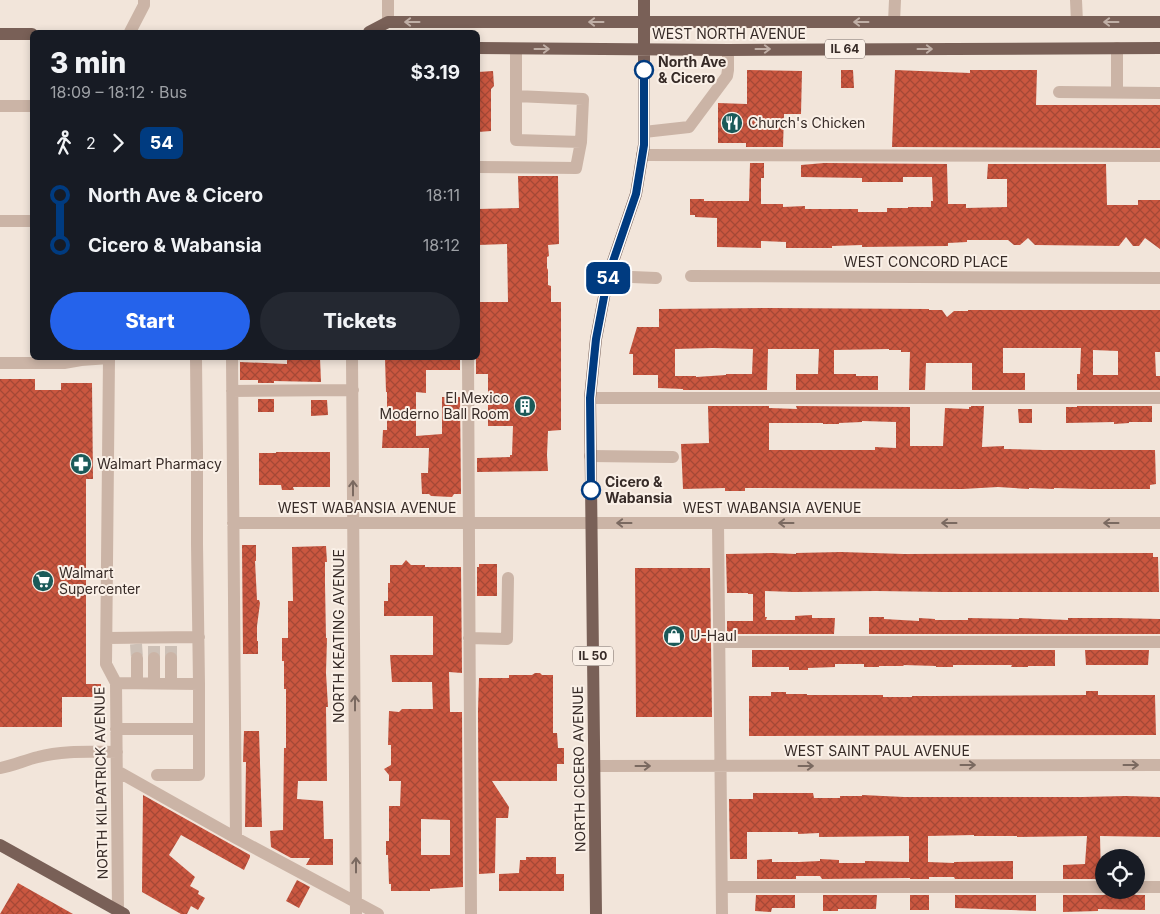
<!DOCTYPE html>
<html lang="en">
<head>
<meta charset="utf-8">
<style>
	:root { --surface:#171b24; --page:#242831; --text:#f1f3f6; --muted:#9ea1a6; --accent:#2563eb }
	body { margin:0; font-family:Inter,sans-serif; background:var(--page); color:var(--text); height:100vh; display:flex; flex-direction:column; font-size:19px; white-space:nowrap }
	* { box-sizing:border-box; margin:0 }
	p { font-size:16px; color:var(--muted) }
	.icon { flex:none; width:28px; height:28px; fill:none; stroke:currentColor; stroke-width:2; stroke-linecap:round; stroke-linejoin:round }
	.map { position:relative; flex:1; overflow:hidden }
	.sheet { position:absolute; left:30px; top:30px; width:450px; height:330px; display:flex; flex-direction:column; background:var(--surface); border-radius:8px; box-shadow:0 2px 8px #0003 }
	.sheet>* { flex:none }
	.badge { padding:0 10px; border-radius:8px; font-size:18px; line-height:32px }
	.buttons { position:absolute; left:1095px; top:849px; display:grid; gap:10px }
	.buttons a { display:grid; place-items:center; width:50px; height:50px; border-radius:50%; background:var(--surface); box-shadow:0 2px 8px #0003; font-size:25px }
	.map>.badge { position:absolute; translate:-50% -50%; box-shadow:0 0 0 2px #fff }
	.legs { display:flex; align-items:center; gap:8px; height:55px; padding:0 20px; font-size:16px }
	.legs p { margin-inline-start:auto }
	.overview { display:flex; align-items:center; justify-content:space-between; height:85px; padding:0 20px }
	h1 { font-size:28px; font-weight:800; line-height:38px }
	.button { display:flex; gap:10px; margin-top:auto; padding:10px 20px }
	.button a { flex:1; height:58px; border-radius:30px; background:var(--accent); color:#fff; font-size:20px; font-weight:800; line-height:58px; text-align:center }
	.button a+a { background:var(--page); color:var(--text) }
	ul { padding:0 20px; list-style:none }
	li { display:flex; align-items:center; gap:18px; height:50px; font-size:19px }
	li i { display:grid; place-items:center; width:8px; height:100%; margin:0 6px; background:currentColor }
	li i::after { content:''; width:12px; height:12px; margin:-6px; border:4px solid; border-radius:50%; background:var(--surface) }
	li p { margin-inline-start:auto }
	li:first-child i { background:linear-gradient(#0000 50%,currentColor 0) }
	li:last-child i { background:linear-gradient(currentColor 50%,#0000 0) }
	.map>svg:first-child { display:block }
	.building { fill:url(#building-cross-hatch); fill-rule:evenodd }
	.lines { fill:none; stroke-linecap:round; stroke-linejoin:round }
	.minor-tunnel { stroke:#cdc0b6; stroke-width:12; stroke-dasharray:12 6; stroke-linecap:butt }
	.minor { stroke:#cbb4a6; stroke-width:12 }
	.major { stroke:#796057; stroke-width:12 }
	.oneway { stroke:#c0afa6 }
	.oneway2 { stroke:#7a6960 }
	.line-1-casing { stroke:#fff; stroke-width:11 }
	.line-1 { stroke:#003b80; stroke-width:8 }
	.stop-1-dot { fill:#fff; stroke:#003b80; stroke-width:2.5 }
	.labels { text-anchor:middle; stroke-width:4; stroke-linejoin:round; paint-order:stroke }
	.shield { fill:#faf0e7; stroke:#726661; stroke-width:1 }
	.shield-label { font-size:12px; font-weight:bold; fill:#372b27 }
	.street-label { font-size:14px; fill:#372b27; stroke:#faf0e7 }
	.stop-label { font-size:14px; font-weight:bold; fill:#372b27; stroke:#faf0e7; text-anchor:start }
	.poi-label { font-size:14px; fill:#372b27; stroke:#faf0e7; text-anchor:start }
</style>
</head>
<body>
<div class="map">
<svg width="1160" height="914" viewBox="0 0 1160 914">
	<defs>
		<pattern id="building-cross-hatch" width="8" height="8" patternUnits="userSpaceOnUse" patternTransform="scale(1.25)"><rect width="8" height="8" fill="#ca5740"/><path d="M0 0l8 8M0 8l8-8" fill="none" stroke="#a54836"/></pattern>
	</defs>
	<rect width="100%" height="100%" fill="#f2e5da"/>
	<path class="building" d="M747,70L802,71L801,114H784L783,147H746V143H718V103L747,104Z
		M841,70H853L854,88H841Z
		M895,70L970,73V70H1037L1036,105H1160V148L892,147Z
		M493,71L494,86L491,89V131L478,132V72Z
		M750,163H764V178H761V204H783V207L805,206V209H858V212H887V208H908V207H931V201H933L932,177H903V182H862V178L801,177V165L824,163L947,164L948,204H966V208L1007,207V179H987L988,164H1106L1107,205H1138V200H1160V249L1145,238L1139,246H1133L1126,237L1119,246L1035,245L1028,238L1020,245H1014L1008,240H967V242L948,243V246L862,247V245L832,246V248H786V242L761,241V248L717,247V218L695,217V215H690V199H704V201H749Z
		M518,176H558L559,244L548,245L549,256L547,257V268L548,270V285L551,286V302H561V430L548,431L547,455L548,471L477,472V458L510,457V455H512L513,426H488V374H476V358H478V302H508L507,244L478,245V209L519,208Z
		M770,308L929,309V310H942L947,317L954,311H968V310H1160V352H1155L1156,376H1160V390H1077V374H1080L1081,348H1003V373H1025V390H972V363H926L925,390H909L910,352H901V350H889V349L834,350V374H856V376H878V390H796V374H818L819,349H768L767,390H683V389L658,388V375H633V354H629L637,327H659V309ZM713,348L753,349L752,374H726V375L696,377V376H675V349ZM1093,350L1118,351V375H1093Z
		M287,358H320L321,382L274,381V383H258V380H240V362L287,364Z
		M385,358H460V370H426V393L416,392V436L442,434V397H460L461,494H454L452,497L431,496L429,494H422L421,473H428L429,448H382L383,430H387V392H386Z
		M0,379H35V390H61V383H92L93,479H86V684H101V697H62V727H0Z
		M258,399H274V412H258Z
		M311,400H327L328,415L311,416Z
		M708,406H769V408L797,409L796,406L910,407V446H943L945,408L969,409V407H971V406H984L982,447L1004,446V449L1043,450H1155L1156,484L1150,485V489H1091L1054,488V489L1029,488V489L998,487L963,489L745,488V491H725V488L683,489L681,444L709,443ZM862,421L896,422V448L875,447V450H769V423H823V424H839V423L862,422Z
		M1077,406H1152V422H1129V423L1114,424V422L1066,423V407H1077Z
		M1018,409H1032V423H1019Z
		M276,452H330V487H293L294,490H282L281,485H259V453H276Z
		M242,545H256V561H255L257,600H259L260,603L257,626V641H258V654H243Z
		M326,546L327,562H325V584L326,638H327L326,673L328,707H326L327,781H298L297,799L323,801L324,839H333V865H306L310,858H291L271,847L270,831L283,830L284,748H286V689H284V661H282V638H288V601H293L292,547Z
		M841,552L904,554L1153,553V557H1158L1159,592H944L876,591L794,592L765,591V617H767L766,620H795V616L812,615V618H835L834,634H727V621H753V594H748V593H727L726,554L772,553L796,554V553Z
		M406,560L411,565H425V567H461L462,673L449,672L450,712H462L463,887L430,889V891H391V884H389L388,855H386V841H389V806H400L401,781H389V775L384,769L391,765V745H388L389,711L399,712L402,709H433L432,682H392L390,655H433V616H384V601H388V583H390V565H402ZM421,819L450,820V855H421Z
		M479,564H497V596H477V567H479Z
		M635,568H710L712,717H636Z
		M869,617H884V619L919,621V618L935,619V620H968V618L1019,619V618L1068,620V618H1116L1160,619V634H869Z
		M752,650H1055V666H1028V667H1011L1012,665H953V667H936V666L903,665L904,666H879V667H864V664H835V667L808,668V670H789V667H752Z
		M1085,650H1149L1148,665H1086Z
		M535,673H540L542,675H553V733H557L558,748H564V764H557V781H492L509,807L508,818H496L495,873L479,874L478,711L479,678H509V675H532Z
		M1086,691H1098V695H1155L1156,735L749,736V696H771V692H786V694H807V695H883V697H912V696H932L1086,695Z
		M244,731H259L262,827H245L246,762H243Z
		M753,793H813L814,798H840V796H862V795L904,797H1082L1126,796L1160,797V837L1100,836L1101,879H1063V865L1085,864L1087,836L1017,837V836H974V835L928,836V862L954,863V862L1013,861V879H955L954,877H929V879H910V878L822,879L820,876H796V879H757V860L772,859V862H799L820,861V859L839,860V863H865V861L909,862V836L819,837V833L798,834V832H747V859H730L729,799H753Z
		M143,795L250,855V857L244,870L181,835L169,855L195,877L190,886L199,891L198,894L205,898L198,910L191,906L187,914H181L142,892Z
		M526,857H556V874H564V891H499V874L519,873L520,860H526Z
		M297,880L310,887L299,908L286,901Z
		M18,883L73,914H0Z
		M1110,893H1130L1136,895H1145V910L1098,909V911L1063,912V895H1104Z
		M756,895H795V908H772L771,912L755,911Z
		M823,895H877L876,909H838V911H823Z
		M910,895H929V910H910Z
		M955,895H1036V911L955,908Z"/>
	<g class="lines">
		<path class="minor-tunnel" d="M136,644L137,658
			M154,658V644
			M171,658V644"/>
		<path class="minor" d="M1076,0L1077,22
			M388,22V0
			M894,22L895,0
			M130,32L144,5V0
			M1117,48V92
			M1059,92L1160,93
			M516,96L583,99L581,142L516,140C516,109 516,79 516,49
			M0,106H32
			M644,132L689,127L727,76L728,70V50
			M642,155L1160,156
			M478,167L576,168L581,142
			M0,221H32
			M608,276L656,278
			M691,276L1160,278
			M109,358L106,664L116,683L118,911
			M232,358L236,838
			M352,358L356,914
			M468,358L471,914
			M81,360L109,358
			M0,363H64L81,360V358
			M232,391L353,390
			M590,398H1160
			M590,456L673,457
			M233,523H1160
			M718,523L722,914
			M107,638L199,637
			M469,638L507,639L508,578
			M719,642H1160
			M137,658V683
			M154,658V683
			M116,683L199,684L197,544V453L196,358
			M171,683V658
			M116,729H199
			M594,766L1160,765
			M0,768C13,766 25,760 38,757C63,750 91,752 117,752
			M117,771L236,838L378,914
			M157,775H199V684
			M722,887H1104
			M1136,887H1160"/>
		<path class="major" d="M369,32L388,22H1160
			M0,34H32
			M478,48L728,50L1160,48
			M0,845L124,914
			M596,914L590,398L596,339L608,276L636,194L644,145V0"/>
	</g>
	<defs><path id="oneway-shaft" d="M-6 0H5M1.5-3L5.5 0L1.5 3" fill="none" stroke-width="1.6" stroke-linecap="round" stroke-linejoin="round" transform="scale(1.25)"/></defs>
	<g class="oneway">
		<use href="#oneway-shaft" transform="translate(412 22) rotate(-180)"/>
		<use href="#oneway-shaft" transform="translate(596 22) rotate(180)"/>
		<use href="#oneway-shaft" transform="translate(861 22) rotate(180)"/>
		<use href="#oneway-shaft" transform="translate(1111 22) rotate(-180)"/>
		<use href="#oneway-shaft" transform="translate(542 49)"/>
		<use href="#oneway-shaft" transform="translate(763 49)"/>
		<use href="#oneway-shaft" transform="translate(925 49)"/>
	</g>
	<g class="oneway2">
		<use href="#oneway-shaft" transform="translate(353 488) rotate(-90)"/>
		<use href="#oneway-shaft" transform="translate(624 523) rotate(-180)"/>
		<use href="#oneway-shaft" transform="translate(786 523) rotate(180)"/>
		<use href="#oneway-shaft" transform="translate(949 523) rotate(180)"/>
		<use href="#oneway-shaft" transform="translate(1111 523) rotate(180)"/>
		<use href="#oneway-shaft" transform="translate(355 703) rotate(-90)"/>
		<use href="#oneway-shaft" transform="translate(968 765)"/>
		<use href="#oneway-shaft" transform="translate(1131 765)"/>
		<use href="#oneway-shaft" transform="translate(643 766)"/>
		<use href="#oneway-shaft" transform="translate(806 766)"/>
		<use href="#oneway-shaft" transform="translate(356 865) rotate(-90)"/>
	</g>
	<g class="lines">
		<g class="line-1-casing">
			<path id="line-1" d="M591,490L590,398L596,339L608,276L636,194L644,145V70"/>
		</g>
		<use href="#line-1" class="line-1"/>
	</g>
	<defs>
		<g id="restaurant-disc" transform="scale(1.125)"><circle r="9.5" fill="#1b5a59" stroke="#faf0e7"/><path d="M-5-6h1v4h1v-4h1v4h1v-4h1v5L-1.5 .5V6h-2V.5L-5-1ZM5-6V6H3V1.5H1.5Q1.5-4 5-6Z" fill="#fff"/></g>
		<g id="building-disc" transform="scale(1.125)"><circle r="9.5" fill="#1b5a59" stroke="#faf0e7"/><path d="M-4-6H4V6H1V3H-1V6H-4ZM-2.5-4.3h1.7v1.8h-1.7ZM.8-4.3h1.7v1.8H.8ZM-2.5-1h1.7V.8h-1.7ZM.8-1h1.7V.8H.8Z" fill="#fff"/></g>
		<g id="pharmacy-disc" transform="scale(1.125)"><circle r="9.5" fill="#1b5a59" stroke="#faf0e7"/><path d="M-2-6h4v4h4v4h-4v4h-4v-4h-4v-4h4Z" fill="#fff"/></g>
		<g id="supermarket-disc" transform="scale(1.125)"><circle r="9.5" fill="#1b5a59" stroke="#faf0e7"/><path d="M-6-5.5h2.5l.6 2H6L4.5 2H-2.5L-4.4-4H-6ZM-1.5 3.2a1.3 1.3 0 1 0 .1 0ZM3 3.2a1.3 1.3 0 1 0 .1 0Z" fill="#fff"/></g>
		<g id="shop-disc" transform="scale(1.125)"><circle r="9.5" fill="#1b5a59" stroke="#faf0e7"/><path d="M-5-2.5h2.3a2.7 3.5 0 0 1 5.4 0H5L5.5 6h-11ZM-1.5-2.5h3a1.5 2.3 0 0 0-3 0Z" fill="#fff"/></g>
	</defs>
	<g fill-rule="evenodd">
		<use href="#restaurant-disc" x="732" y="123"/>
		<use href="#building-disc" x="525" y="406"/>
		<use href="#pharmacy-disc" x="81" y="464"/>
		<use href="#supermarket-disc" x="43" y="581"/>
		<use href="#shop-disc" x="674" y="636"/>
	</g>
	<g class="stop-1-dot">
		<circle cx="644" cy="70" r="9"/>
		<circle cx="591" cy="490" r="9"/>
	</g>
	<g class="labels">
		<g class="shield">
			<rect x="825" y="39.5" width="40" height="19" rx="4"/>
			<rect x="573" y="646.5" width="40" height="19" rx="4"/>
		</g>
		<g class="shield-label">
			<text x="845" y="53">IL 64</text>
			<text x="593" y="660">IL 50</text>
		</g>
		<g class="street-label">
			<text x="729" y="39">WEST NORTH AVENUE</text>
			<text x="926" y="267">WEST CONCORD PLACE</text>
			<text x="367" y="513">WEST WABANSIA AVENUE</text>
			<text x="772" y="513">WEST WABANSIA AVENUE</text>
			<text transform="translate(339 636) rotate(-90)" y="5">NORTH KEATING AVENUE</text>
			<text x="877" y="756">WEST SAINT PAUL AVENUE</text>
			<text transform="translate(579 769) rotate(-91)" y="5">NORTH CICERO AVENUE</text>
			<text transform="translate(101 783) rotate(-91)" y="5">NORTH KILPATRICK AVENUE</text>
		</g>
		<g class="stop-label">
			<text x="658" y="67">North Ave<tspan x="658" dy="16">&amp; Cicero</tspan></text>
			<text x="605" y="487">Cicero &amp;<tspan x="605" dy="16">Wabansia</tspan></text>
		</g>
		<g class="poi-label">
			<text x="748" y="128">Church's Chicken</text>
			<text x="509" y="403" text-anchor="end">El Mexico<tspan x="509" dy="16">Moderno Ball Room</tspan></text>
			<text x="97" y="469">Walmart Pharmacy</text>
			<text x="59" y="578">Walmart<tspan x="59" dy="16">Supercenter</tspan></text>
			<text x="690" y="641">U-Haul</text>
		</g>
	</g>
</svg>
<div class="buttons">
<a><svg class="icon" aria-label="locate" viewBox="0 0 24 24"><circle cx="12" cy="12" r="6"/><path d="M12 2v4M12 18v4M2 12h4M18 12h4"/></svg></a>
</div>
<b class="badge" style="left:608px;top:278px;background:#003b80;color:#fff">54</b>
<section class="sheet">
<div class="overview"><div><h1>3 min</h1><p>18:09 – 18:12 · Bus</p></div><b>$3.19</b></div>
<div class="legs"><svg class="icon" aria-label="walk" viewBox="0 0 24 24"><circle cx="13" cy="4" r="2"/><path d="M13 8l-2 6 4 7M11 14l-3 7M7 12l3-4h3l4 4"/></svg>2<svg class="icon" aria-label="forward" viewBox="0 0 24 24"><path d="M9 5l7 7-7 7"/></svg><b class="badge" style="background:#003b80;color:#fff">54</b></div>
<ul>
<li><i style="color:#003b80"></i><b>North Ave &amp; Cicero</b><p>18:11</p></li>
<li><i style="color:#003b80"></i><b>Cicero &amp; Wabansia</b><p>18:12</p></li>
</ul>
<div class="button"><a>Start</a><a>Tickets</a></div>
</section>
</div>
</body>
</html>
